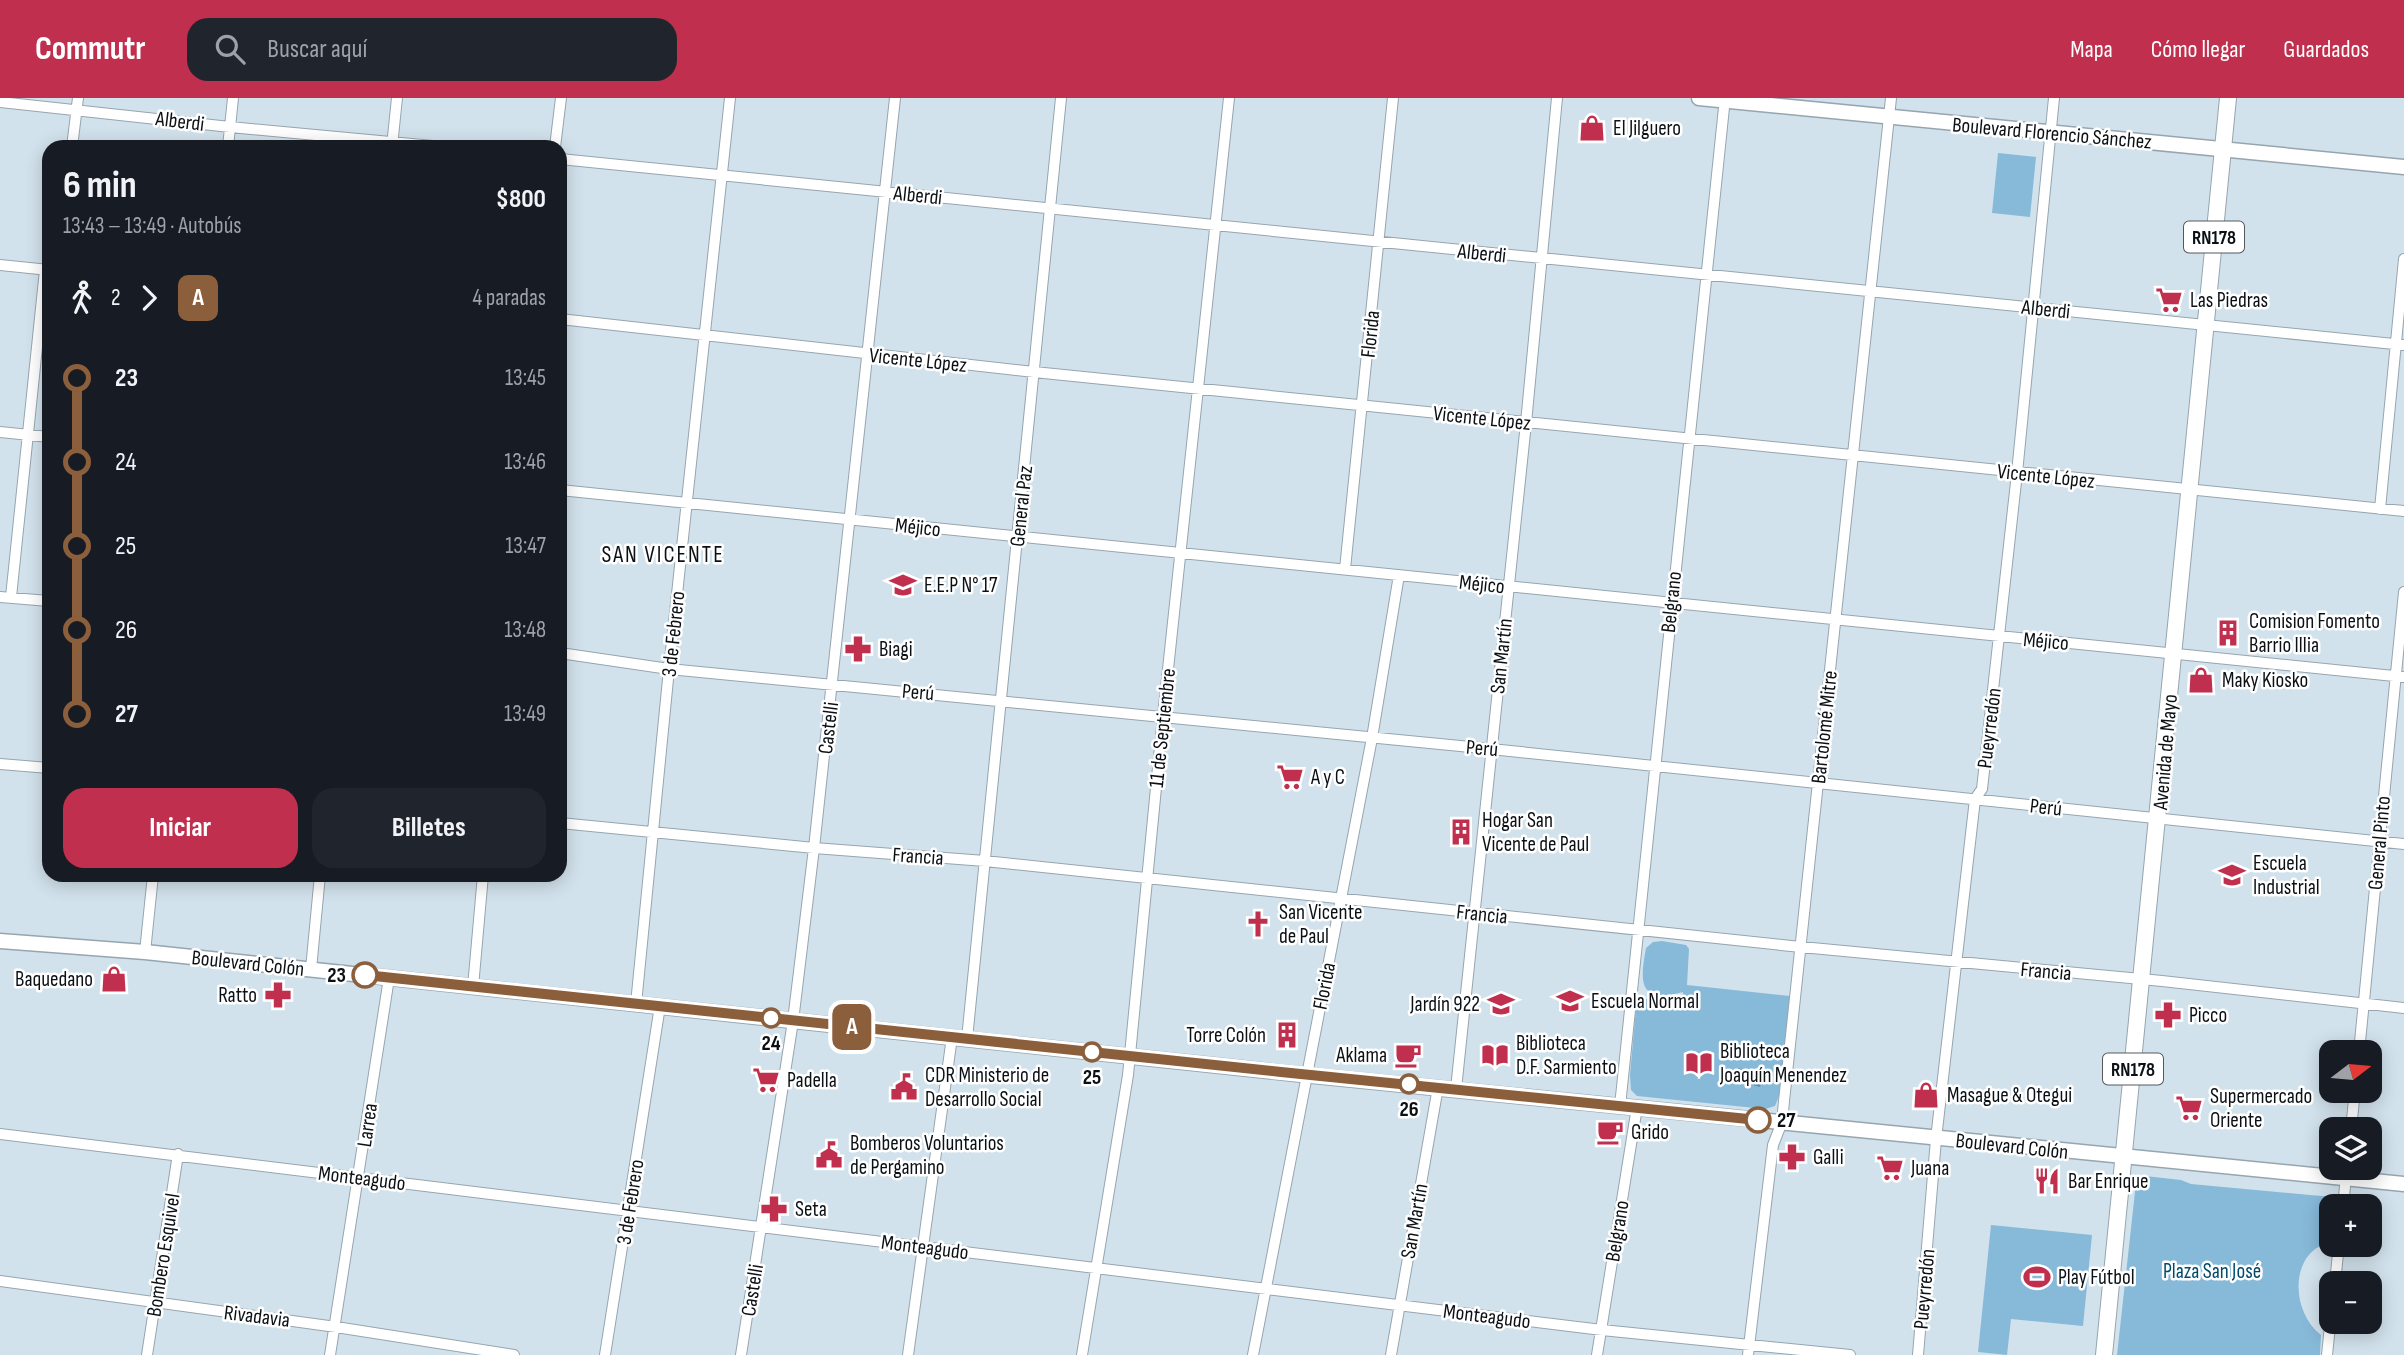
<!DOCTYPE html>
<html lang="es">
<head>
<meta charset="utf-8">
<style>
	:root { --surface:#171b24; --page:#20242c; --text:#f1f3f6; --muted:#9ea1a6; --accent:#c02f4e }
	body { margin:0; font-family:"Sofia Sans Condensed",sans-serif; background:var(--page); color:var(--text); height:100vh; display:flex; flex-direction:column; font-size:26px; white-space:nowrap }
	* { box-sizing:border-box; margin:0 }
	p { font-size:23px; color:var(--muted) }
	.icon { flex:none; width:38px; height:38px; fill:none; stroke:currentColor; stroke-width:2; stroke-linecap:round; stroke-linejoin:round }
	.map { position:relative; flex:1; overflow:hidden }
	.drawer { position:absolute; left:42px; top:42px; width:525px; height:742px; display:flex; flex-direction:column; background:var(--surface); border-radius:21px; box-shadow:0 4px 18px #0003 }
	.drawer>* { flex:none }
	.badge { padding:0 14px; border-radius:10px; font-size:24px; line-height:46px }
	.needle { width:46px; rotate:74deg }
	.controls { position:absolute; left:2319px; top:942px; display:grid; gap:14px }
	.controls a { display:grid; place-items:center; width:63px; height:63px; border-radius:14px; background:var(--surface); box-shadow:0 4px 18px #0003; font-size:35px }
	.map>.badge { position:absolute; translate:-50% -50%; box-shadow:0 0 0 4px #fff }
	.legs { display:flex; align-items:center; gap:10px; height:77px; padding:0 21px; font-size:23px }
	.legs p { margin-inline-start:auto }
	.overview { display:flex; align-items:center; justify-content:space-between; height:119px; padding:0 21px }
	h1 { font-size:38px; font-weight:700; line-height:52px }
	.cta { display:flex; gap:14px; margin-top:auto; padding:14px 21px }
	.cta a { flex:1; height:80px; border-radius:21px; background:var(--accent); color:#fff; font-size:28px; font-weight:700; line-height:80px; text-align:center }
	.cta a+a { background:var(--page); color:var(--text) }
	ul { padding:0 21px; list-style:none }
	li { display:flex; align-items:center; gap:24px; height:84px; font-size:26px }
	li i { display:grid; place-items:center; width:10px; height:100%; margin:0 9px; background:currentColor }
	li i::after { content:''; width:18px; height:18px; margin:-9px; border:5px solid; border-radius:50%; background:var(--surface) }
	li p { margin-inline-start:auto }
	li:first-child i { background:linear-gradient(#0000 50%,currentColor 0) }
	li:last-child i { background:linear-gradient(currentColor 50%,#0000 0) }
	header { display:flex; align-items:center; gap:42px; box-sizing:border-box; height:98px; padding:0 35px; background:var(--accent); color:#fff }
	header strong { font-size:33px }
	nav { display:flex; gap:38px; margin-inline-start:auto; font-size:24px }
	.search { width:490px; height:63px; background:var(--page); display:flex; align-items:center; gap:18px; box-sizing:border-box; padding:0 24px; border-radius:21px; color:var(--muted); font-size:26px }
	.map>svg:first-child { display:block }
	.green { fill:#87b9d9 }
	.water { fill:#588dad }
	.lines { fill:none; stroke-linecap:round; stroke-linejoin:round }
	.minor-casing { stroke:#96a5af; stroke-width:12 }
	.secondary-casing { stroke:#96a5af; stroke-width:17 }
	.primary-casing { stroke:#96a5af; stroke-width:18 }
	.minor { stroke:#fff; stroke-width:10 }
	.secondary { stroke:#fff; stroke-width:14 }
	.primary { stroke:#fff; stroke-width:16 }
	.line-1-casing { stroke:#fff; stroke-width:16 }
	.line-1 { stroke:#8b5e3c; stroke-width:10 }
	.stop-1-dot { fill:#fff; stroke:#8b5e3c; stroke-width:3.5 }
	.labels { text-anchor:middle; stroke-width:5; stroke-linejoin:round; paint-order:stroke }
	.shield { fill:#fff; stroke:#54585a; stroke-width:2 }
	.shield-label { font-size:19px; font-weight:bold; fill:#0b1014 }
	.street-label { font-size:21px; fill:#0b1014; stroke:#fff }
	.poi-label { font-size:21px; fill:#0b1014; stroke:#fff; text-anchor:start }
	.stop-label { font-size:21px; font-weight:bold; fill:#0b1014; stroke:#fff }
	.park-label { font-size:21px; fill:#014a6b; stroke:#fff }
	.neighbourhood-label { font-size:23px; letter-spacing:2px; fill:#0b1014; stroke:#fff }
</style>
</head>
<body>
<header>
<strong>Commutr</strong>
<div class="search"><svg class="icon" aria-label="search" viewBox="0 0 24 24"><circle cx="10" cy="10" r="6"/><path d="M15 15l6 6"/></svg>Buscar aquí</div>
<nav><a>Mapa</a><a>Cómo llegar</a><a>Guardados</a></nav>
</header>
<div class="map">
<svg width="2404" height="1257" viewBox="0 0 2404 1257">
	<rect width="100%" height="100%" fill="#d2e2ec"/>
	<path class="green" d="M1998,55L2036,59L2030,119L1992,115Z
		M1662,843L1686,847L1689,851L1687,887L1790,898L1779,998L1775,1008L1765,1011L1637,998L1631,992L1630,977L1637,900L1682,904L1683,894C1640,905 1639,887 1646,850L1653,844Z
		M2145,1078L2181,1082L2191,1086L2332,1099L2337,1108H2331V1144C2289,1153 2290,1213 2321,1237L2320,1257H2117L2136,1085Z
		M1991,1127L2092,1137L2083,1228L2011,1221L2007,1257L1978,1254Z"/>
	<path class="water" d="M1738,970L1763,978L1760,989L1735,982Z"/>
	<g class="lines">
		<g class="minor-casing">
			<path id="minor" d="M0,4L230,29L444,49
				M392,48L397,0
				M72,49L78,0
				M228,49L233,0
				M555,49L561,0
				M560,61L2404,247
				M0,167L49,172
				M560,221L1034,274L2404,413
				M0,334L49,339
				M560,392L2404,579
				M2380,411L2404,161
				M1345,471L1393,0
				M0,499L49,503
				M11,499L45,172
				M560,555L669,571L1491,651L2404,746
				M0,666L49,670
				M560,725L814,750L985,763L1791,848L2162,883L2404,910
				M145,854L153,777
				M311,871L320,777
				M473,889L483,777
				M636,906L669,571L730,0
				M967,941L1061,0
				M2359,954L2404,494
				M1456,991L1526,325L1557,0
				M1620,1008L1725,0
				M2351,1031L2355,992
				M0,1036L1602,1232L1850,1257
				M2343,1108L2347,1069
				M0,1183L336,1229L514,1257
				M2335,1185L2339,1146
				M147,1257L178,1056
				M330,1257L389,880
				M605,1257L660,908
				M741,1257L793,923L814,750L895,0
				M908,1257L952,939
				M1082,1257L1128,977L1163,618L1229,0
				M1253,1257L1372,640L1399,477
				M1391,1257L1438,989
				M1597,1257L1637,1009
				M1748,1257L1773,1047L1782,1024L1784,1003L1891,0
				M1918,1257L1936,1041L1975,701L1982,691L2017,375L2054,0
				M2327,1257L2331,1218"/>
		</g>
		<g class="secondary-casing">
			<path id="secondary" d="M1699,0L2404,69
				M0,843L145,854L1306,977L2404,1086"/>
		</g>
		<g class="primary-casing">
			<path id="primary" d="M2104,1257L2228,0"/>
		</g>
		<use href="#minor" class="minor"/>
		<use href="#secondary" class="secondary"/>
		<use href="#primary" class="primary"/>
	</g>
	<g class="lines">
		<g class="line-1-casing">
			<path id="line-1" d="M365,877L1281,974L1758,1022"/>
		</g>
		<use href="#line-1" class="line-1"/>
	</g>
	<defs>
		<g id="shop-bare" transform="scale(2.1)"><path d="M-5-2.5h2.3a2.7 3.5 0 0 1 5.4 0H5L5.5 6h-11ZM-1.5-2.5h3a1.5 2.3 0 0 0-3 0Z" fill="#c02f4e" stroke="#fff" stroke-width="2.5" paint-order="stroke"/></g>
		<g id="supermarket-bare" transform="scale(2.1)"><path d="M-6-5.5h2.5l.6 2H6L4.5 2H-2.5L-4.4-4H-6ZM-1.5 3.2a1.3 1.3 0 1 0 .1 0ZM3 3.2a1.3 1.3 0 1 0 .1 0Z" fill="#c02f4e" stroke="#fff" stroke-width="2.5" paint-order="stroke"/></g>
		<g id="school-bare" transform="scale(2.1)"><path d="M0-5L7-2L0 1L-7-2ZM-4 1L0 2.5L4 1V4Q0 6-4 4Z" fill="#c02f4e" stroke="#fff" stroke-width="2.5" paint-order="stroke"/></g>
		<g id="building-bare" transform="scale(2.1)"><path d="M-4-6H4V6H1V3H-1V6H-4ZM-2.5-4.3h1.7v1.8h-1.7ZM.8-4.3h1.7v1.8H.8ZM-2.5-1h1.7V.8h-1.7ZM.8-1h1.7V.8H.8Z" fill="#c02f4e" stroke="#fff" stroke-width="2.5" paint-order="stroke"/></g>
		<g id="pharmacy-bare" transform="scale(2.1)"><path d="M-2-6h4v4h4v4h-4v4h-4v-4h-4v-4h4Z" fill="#c02f4e" stroke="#fff" stroke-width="2.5" paint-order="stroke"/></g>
		<g id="church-bare" transform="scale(2.1)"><path d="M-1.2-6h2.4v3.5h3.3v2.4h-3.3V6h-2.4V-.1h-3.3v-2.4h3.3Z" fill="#c02f4e" stroke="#fff" stroke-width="2.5" paint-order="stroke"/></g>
		<g id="cafe-bare" transform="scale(2.1)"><path d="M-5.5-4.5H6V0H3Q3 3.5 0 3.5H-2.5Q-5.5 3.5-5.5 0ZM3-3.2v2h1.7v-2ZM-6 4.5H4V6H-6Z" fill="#c02f4e" stroke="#fff" stroke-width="2.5" paint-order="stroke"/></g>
		<g id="library-bare" transform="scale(2.1)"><path d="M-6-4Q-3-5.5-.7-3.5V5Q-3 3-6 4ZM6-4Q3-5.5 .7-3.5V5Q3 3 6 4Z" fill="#c02f4e" stroke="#fff" stroke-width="2.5" paint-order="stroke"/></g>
		<g id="civic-bare" transform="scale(2.1)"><path d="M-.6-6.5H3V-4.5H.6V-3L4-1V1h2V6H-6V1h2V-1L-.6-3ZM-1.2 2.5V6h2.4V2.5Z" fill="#c02f4e" stroke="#fff" stroke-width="2.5" paint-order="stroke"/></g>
		<g id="restaurant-bare" transform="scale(2.1)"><path d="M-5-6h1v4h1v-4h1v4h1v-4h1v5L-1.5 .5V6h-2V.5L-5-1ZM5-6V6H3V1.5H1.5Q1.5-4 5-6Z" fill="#c02f4e" stroke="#fff" stroke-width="2.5" paint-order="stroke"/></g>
		<g id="stadium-bare" transform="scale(2.1)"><path d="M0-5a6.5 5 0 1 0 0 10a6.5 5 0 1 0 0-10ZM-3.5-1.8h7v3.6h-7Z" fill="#c02f4e" stroke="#fff" stroke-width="2.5" paint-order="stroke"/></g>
	</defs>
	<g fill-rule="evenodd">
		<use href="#shop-bare" x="1592" y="30"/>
		<use href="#supermarket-bare" x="2169" y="202"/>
		<use href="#school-bare" x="903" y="487"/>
		<use href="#building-bare" x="2228" y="535"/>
		<use href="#pharmacy-bare" x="858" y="551"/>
		<use href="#shop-bare" x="2201" y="582"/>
		<use href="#supermarket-bare" x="1290" y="679"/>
		<use href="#building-bare" x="1461" y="734"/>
		<use href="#school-bare" x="2232" y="777"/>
		<use href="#church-bare" x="1258" y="826"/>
		<use href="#shop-bare" x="114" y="881"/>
		<use href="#pharmacy-bare" x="278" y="897"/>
		<use href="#school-bare" x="1570" y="903"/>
		<use href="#school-bare" x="1501" y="906"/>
		<use href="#pharmacy-bare" x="2168" y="917"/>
		<use href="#building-bare" x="1287" y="937"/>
		<use href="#cafe-bare" x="1408" y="957"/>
		<use href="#library-bare" x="1495" y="957"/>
		<use href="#library-bare" x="1699" y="965"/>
		<use href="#supermarket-bare" x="766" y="982"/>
		<use href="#civic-bare" x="904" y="989"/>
		<use href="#shop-bare" x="1926" y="997"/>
		<use href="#supermarket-bare" x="2189" y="1010"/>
		<use href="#cafe-bare" x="1610" y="1034"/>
		<use href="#civic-bare" x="829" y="1057"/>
		<use href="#pharmacy-bare" x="1792" y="1059"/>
		<use href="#supermarket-bare" x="1890" y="1070"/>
		<use href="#restaurant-bare" x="2047" y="1083"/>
		<use href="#pharmacy-bare" x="774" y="1111"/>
		<use href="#stadium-bare" x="2037" y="1179"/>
	</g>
	<g class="stop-1-dot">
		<circle cx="365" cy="877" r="12"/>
		<circle cx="771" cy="920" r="9"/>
		<circle cx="1092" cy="954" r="9"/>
		<circle cx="1409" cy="986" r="9"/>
		<circle cx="1758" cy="1022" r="12"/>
	</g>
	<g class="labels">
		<g class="shield">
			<rect x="2184" y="123.5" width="60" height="31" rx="5"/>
			<rect x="2103" y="955.5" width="60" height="31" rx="5"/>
		</g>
		<g class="shield-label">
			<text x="2214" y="146">RN178</text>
			<text x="2133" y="978">RN178</text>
		</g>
		<g class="street-label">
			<text transform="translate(180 23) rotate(7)" y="7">Alberdi</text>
			<text transform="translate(2052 35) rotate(5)" y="7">Boulevard Florencio Sánchez</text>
			<text transform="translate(918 97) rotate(6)" y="7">Alberdi</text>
			<text transform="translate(1482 155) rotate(6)" y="7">Alberdi</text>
			<text transform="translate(2046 211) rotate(6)" y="7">Alberdi</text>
			<text transform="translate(1370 236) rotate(-84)" y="7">Florida</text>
			<text transform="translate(918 262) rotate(6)" y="7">Vicente López</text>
			<text transform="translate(1482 320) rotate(6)" y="7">Vicente López</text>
			<text transform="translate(2046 378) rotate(6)" y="7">Vicente López</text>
			<text transform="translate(1021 408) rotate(-84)" y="7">General Paz</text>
			<text transform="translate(918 429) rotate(6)" y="7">Méjico</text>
			<text transform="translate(1482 486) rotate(6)" y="7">Méjico</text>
			<text transform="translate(1671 504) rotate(-84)" y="7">Belgrano</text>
			<text transform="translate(673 536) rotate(-84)" y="7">3 de Febrero</text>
			<text transform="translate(2046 543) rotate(5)" y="7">Méjico</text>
			<text transform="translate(1501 558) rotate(-84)" y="7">San Martín</text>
			<text transform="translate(918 594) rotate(5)" y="7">Perú</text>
			<text transform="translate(1824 629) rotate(-84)" y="7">Bartolomé Mitre</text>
			<text transform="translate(828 630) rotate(-83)" y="7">Castelli</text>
			<text transform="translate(1162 630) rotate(-84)" y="7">11 de Septiembre</text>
			<text transform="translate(1989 630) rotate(-83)" y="7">Pueyrredón</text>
			<text transform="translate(1482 650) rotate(5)" y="7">Perú</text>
			<text transform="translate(2165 654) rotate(-85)" y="7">Avenida de Mayo</text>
			<text transform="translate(2046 709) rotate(6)" y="7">Perú</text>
			<text transform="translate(2379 745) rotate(-85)" y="7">General Pinto</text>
			<text transform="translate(918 758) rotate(4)" y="7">Francia</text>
			<text transform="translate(1482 816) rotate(6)" y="7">Francia</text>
			<text transform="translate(248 865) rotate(6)" y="7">Boulevard Colón</text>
			<text transform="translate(2046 873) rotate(5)" y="7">Francia</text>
			<text transform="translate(1324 888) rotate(-79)" y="7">Florida</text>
			<text transform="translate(367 1027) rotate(-82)" y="7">Larrea</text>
			<text transform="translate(2012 1048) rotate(6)" y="7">Boulevard Colón</text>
			<text transform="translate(362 1080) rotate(7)" y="7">Monteagudo</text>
			<text transform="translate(630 1104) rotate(-81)" y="7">3 de Febrero</text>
			<text transform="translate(1414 1123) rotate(-80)" y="7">San Martín</text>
			<text transform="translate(1617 1133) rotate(-81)" y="7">Belgrano</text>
			<text transform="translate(925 1149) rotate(7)" y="7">Monteagudo</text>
			<text transform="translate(163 1157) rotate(-81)" y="7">Bombero Esquivel</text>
			<text transform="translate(1924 1191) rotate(-85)" y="7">Pueyrredón</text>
			<text transform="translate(752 1192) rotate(-81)" y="7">Castelli</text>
			<text transform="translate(257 1218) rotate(7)" y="7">Rivadavia</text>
			<text transform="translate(1487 1218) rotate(7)" y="7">Monteagudo</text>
		</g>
		<g class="poi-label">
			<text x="1613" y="37">El Jilguero</text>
			<text x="2190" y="209">Las Piedras</text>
			<text x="924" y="494">E.E.P N° 17</text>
			<text x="2249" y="530">Comision Fomento<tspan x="2249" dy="24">Barrio Illia</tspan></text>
			<text x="879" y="558">Biagi</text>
			<text x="2222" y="589">Maky Kiosko</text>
			<text x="1311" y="686">A y C</text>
			<text x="1482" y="729">Hogar San<tspan x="1482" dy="24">Vicente de Paul</tspan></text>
			<text x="2253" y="772">Escuela<tspan x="2253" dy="24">Industrial</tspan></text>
			<text x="1279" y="821">San Vicente<tspan x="1279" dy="24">de Paul</tspan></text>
			<text x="93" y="888" text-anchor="end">Baquedano</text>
			<text x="257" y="904" text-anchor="end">Ratto</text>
			<text x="1591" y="910">Escuela Normal</text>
			<text x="1480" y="913" text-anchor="end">Jardín 922</text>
			<text x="2189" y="924">Picco</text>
			<text x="1266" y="944" text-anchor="end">Torre Colón</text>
			<text x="1516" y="952">Biblioteca<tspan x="1516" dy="24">D.F. Sarmiento</tspan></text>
			<text x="1720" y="960">Biblioteca<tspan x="1720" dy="24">Joaquín Menendez</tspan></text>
			<text x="1387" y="964" text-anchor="end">Aklama</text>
			<text x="925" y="984">CDR Ministerio de<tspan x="925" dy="24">Desarrollo Social</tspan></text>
			<text x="787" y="989">Padella</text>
			<text x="1947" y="1004">Masague &amp; Otegui</text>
			<text x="2210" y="1005">Supermercado<tspan x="2210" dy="24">Oriente</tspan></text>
			<text x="1631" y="1041">Grido</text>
			<text x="850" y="1052">Bomberos Voluntarios<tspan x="850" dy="24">de Pergamino</tspan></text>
			<text x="1813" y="1066">Galli</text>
			<text x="1911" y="1077">Juana</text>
			<text x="2068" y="1090">Bar Enrique</text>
			<text x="795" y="1118">Seta</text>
			<text x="2058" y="1186">Play Fútbol</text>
		</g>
		<g class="stop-label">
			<text x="346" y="884" text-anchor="end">23</text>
			<text x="771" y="952">24</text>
			<text x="1092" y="986">25</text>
			<text x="1409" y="1018">26</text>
			<text x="1777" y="1029" text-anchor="start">27</text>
		</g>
		<g class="park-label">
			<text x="2212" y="1180">Plaza San José</text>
		</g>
		<g class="neighbourhood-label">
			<text x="663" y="464">SAN VICENTE</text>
		</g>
	</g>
</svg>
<div class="controls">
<a><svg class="needle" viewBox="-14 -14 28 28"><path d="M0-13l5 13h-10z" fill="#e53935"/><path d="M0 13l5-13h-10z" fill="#9ea1a6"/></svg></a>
<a><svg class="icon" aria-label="layers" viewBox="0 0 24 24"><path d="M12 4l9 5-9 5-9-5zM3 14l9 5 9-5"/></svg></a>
<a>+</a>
<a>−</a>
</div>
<b class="badge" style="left:852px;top:929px;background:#8b5e3c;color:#fff">A</b>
<section class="drawer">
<div class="overview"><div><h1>6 min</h1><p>13:43 – 13:49 · Autobús</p></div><b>$800</b></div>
<div class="legs"><svg class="icon" aria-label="walk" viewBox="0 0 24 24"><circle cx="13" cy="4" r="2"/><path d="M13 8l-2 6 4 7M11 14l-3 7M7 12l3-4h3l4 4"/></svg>2<svg class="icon" aria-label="forward" viewBox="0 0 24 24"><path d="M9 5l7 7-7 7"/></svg><b class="badge" style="background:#8b5e3c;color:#fff">A</b><p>4 paradas</p></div>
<ul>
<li><i style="color:#8b5e3c"></i><b>23</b><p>13:45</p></li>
<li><i style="color:#8b5e3c"></i><span>24</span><p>13:46</p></li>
<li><i style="color:#8b5e3c"></i><span>25</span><p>13:47</p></li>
<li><i style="color:#8b5e3c"></i><span>26</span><p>13:48</p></li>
<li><i style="color:#8b5e3c"></i><b>27</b><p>13:49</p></li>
</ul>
<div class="cta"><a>Iniciar</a><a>Billetes</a></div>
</section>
</div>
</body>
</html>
